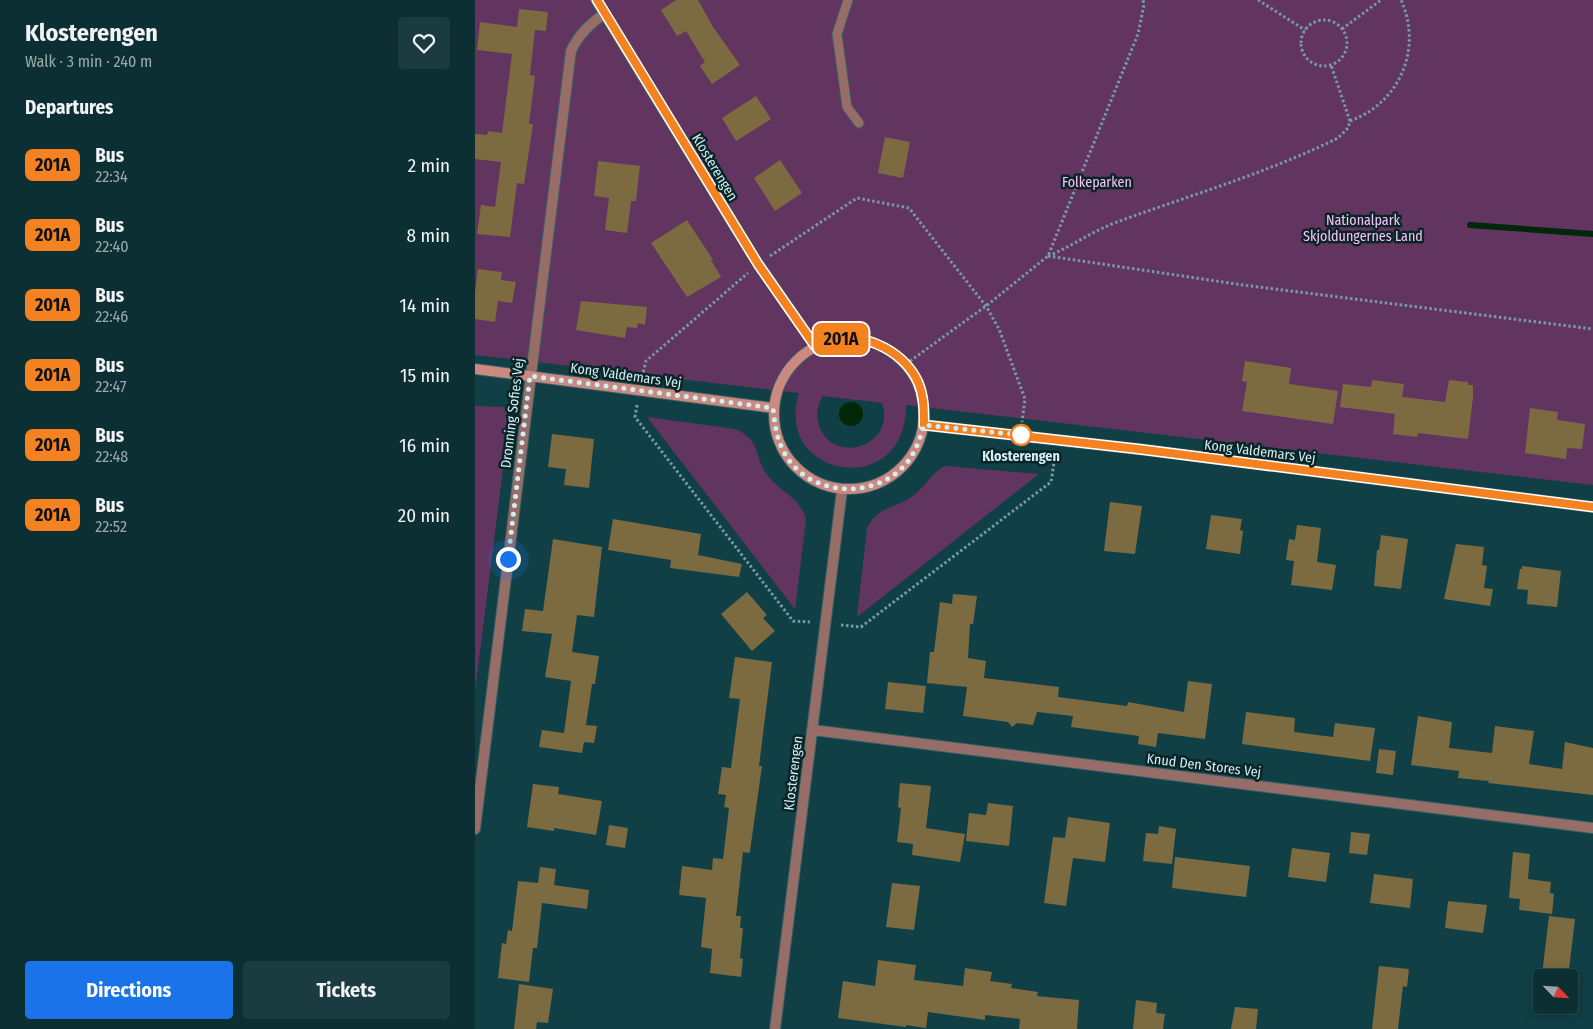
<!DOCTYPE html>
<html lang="en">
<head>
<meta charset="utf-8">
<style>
	:root { --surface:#0c2f34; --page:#1a3b40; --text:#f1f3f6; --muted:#9aa9ac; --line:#2c4a4f; --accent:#1a73e8 }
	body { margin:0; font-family:"Fira Sans Condensed",sans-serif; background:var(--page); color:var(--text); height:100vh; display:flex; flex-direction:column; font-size:19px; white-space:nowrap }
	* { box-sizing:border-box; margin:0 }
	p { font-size:16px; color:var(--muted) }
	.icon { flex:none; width:28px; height:28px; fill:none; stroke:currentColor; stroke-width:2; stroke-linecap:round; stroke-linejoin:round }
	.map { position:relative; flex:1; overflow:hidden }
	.side { display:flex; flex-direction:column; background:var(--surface); width:475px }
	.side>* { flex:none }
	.badge { padding:0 10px; border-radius:8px; font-size:18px; line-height:32px }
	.needle { width:32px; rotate:115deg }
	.fabs { position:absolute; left:1058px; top:969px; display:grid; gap:10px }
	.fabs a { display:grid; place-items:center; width:45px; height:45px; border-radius:5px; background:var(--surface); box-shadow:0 2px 12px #0003,0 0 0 1px var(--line); font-size:25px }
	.you { position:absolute; width:25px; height:25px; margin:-12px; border:4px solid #fff; border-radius:50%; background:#1a73e8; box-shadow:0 0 0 8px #1a73e833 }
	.map>.badge { position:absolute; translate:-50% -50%; box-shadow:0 0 0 2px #fff }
	h2 { padding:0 25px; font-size:19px; line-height:45px }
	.round { display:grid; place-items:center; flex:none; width:52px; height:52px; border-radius:5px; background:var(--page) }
	.summary { display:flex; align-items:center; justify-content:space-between; height:85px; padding:0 25px }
	h1 { font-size:24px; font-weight:700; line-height:38px }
	.action { display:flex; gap:10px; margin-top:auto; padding:10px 25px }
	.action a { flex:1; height:58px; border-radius:5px; background:var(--accent); color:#fff; font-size:20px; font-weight:700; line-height:58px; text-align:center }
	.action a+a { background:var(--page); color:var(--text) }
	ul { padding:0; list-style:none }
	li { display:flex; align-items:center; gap:15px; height:70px; padding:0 25px }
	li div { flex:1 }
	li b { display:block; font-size:19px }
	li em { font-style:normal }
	li .badge { min-width:55px; font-weight:700; text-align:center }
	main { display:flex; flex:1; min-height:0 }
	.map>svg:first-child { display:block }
	.green { fill:#623560; fill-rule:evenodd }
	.water { fill:#002707 }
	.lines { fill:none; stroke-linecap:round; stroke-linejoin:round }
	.stream { stroke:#002707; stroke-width:6 }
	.building { fill:#7c6b41 }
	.service-casing { stroke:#335f65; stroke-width:11 }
	.minor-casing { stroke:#335f65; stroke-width:12 }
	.tertiary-casing { stroke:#335f65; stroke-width:12 }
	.secondary-casing { stroke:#335f65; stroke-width:12 }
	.path { stroke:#759ba1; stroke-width:3; stroke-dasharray:2.5 2.5; stroke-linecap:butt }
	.service { stroke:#976d67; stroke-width:9 }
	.minor { stroke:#976d67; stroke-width:10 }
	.tertiary { stroke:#976d67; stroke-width:10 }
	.secondary { stroke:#cb8980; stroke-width:10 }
	.line-casing { stroke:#fff; stroke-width:11 }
	.line { stroke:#f58220; stroke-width:8 }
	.walk { stroke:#d1eff3; stroke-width:5; stroke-dasharray:0 9 }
	.stop-dot { fill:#fff; stroke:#f58220; stroke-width:2.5 }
	.labels { text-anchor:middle; stroke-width:5; stroke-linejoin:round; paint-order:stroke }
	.street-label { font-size:14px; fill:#d1eff3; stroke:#0a2427 }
	.park-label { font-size:14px; fill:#fac3f7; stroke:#0a2427 }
	.stop-label { font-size:14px; font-weight:bold; fill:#d1eff3; stroke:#0a2427 }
</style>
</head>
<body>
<main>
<section class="side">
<div class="summary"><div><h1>Klosterengen</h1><p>Walk · 3 min · 240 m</p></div><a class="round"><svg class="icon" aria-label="heart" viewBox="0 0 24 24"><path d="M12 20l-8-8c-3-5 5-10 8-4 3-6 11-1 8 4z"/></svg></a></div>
<h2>Departures</h2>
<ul>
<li><span class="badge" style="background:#f58220;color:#111">201A</span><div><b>Bus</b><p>22:34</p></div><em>2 min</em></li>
<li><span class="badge" style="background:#f58220;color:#111">201A</span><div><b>Bus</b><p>22:40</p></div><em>8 min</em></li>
<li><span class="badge" style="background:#f58220;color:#111">201A</span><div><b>Bus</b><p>22:46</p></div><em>14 min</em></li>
<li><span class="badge" style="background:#f58220;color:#111">201A</span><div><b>Bus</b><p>22:47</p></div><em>15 min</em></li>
<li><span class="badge" style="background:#f58220;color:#111">201A</span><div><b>Bus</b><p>22:48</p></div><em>16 min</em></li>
<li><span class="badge" style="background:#f58220;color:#111">201A</span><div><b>Bus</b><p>22:52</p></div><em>20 min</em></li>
</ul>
<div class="action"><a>Directions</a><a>Tickets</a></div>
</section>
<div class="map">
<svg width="1118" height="1029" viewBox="0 0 1118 1029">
	<rect width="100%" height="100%" fill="#103f46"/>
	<path class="green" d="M0,0H1118V485L431,405C432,501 297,479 324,393L0,355ZM348,396L407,403C422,448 354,467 343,422C341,413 343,403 348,396Z
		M0,406L28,407L35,414L0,691Z
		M172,417L260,429C288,441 278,458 294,477C308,494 326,498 331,520L320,609Z
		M470,466L564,474L382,617L392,528C405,504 420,510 439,495C451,486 457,472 470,466Z"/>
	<path class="water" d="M364 414a12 12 0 1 1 24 0a12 12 0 1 1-24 0Z"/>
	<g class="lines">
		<path class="stream" d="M995,225L1118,234"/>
	</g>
	<path class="building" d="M201,0H223L238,27L265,65L237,84L225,66L230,62L211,31L202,36L186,10Z
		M44,9L73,12L71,31L60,30L55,75L60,76L54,124H58L49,184L42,183L35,237L2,234L6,205L20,207L26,162L0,159V134L12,135L13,131L27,133L37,54L2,50L5,22L42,27Z
		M281,96L296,119L261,141L247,118Z
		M410,137L435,142L428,178L403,173Z
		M305,160L327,193L300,211L279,178Z
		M123,161L165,166L161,201H156L152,233L130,230L134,198L119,196Z
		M212,220L238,260H236L246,277L212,297L176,243Z
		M3,269L27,272L26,280L41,282L37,303L23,301L20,322L0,319V292Z
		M106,301L172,307L170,325L163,323L162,328L152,327L150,338L101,330Z
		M770,361L816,368L814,384L863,391L858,424L767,411L772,382L767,381Z
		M897,380L929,384L927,397L970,402L974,380L993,382V385H998V397L993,439L943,433L942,437L918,434L920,414L865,407L868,384L896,387Z
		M1055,408L1083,412L1082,420L1110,424L1107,449L1092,448L1091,459L1050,453Z
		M77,434L119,439L114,488L89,485L91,469L73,467Z
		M635,502L667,506L660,554L629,551Z
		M736,515L767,519L765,530L768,531L765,554L731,549Z
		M138,519L226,534L223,555L267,564L264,577L195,568L196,560L133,550Z
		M822,525L846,528L842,562L861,565L857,590L816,585L819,561L811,560L814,539L820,540Z
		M906,535L933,539L926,589L899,586L902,550H904Z
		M78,539L127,547L119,617L102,615L97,652L124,656L120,684H117L111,725L122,726L119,743L109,742L107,753L64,747L67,730L89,733L96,681L70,677L77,634L47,631L50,609L68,611Z
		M981,544L1009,547L1007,565L1012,566L1009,588L1018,589L1015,606L969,599Z
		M1047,566L1086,571L1082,607L1052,604L1053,590L1042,589L1045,569H1047Z
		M272,592L292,615L288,618L300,631L277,651L246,614Z
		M478,594L502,596L498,624H495L493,658L511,661L509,678L584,687L583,697L652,706L653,702L709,712L713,681L737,684L730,739L683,733L681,747L663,744L664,736L596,727L598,716L562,712L558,725L542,723L537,727L533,722L488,716L492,687L452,683L455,652H459L465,602L477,604Z
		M260,657L297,662L284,766H287L275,851L274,853L268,852L261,916H266L265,928H268L265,958L268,959L266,977L235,973L237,949L226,947L231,898L204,895L207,866L237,870L238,858L248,859L254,808L249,807L251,795L243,794L247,767L256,768L265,699L254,698Z
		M413,682L451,686L448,713L410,709Z
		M771,712L820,718L819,732L858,737L860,723L900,728L895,761L767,744Z
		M943,716L977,722L974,748L1017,753L1020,726L1059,731L1054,764L1087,769L1090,742L1118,748V795L1013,783L1014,781L983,778L984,771L936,765Z
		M904,749L921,751L918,775L901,773Z
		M425,783L456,786L451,828L490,834L485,862L437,855L438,844L422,842L426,808L423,807Z
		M58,784L84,787L83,794L127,801L121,835L79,828V831L52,827Z
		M513,803L538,806L534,846L491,841L494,813L511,815Z
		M593,817L635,823L630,862L598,858L591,906L569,903L578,837L590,838Z
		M134,825L153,828L150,848L131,845Z
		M684,826L701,829L697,864L668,861L671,833L683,834Z
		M876,832L895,834L892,855L874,853Z
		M817,848L855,853L851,882L813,877Z
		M1038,852L1055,854L1053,879L1076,882L1075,893L1079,894L1077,914L1044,910L1045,899L1034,898Z
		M700,857L775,866L771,897L697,888Z
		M65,867L81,869L79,885L114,890L112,909L67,903L62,948H58L54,982L23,978L27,943L31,944L33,930L37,931L43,881L63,883Z
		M899,874L938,879L935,908L895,903Z
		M417,883L445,886L439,930L411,927Z
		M973,901L1012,905L1008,933L970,928Z
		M1074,916L1100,919L1093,978L1067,975Z
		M403,960L441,965L439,980L488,986L490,968L517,972L515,981L537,984L536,988L563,992L562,996L604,1000L602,1029H544L545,1019L510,1015V1020L453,1012L451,1028L431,1025V1027L363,1018L368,981L400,986Z
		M904,966L934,969L932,987L928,986L923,1029H897Z
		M44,984L78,989L73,1023L62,1022L61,1029H39Z
		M661,1000L682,1003L681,1013L690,1014L688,1029H658Z
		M760,1007L783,1009L781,1029H756Z"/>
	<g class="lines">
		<g class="service-casing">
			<path id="service" d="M373,0L362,34L372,107L384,123"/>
		</g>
		<g class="minor-casing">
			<path id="minor" d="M121,0L283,264L340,346
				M338,730L1118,828
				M0,829L96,51C104,34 114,25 130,13"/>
		</g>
		<g class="tertiary-casing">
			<path id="tertiary" d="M300,1029L367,490"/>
		</g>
		<g class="secondary-casing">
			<path id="secondary" d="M299 414a75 75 0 1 1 150 0a75 75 0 1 1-150 0Z
				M0,369L298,408
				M449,425L680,451L1118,507"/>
		</g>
		<path class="path" d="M783,0L830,30
			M826 43a23 23 0 1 1 46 0a23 23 0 1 1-46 0Z
			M867,29L906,0
			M875,121C925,103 948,48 926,0
			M295,256L382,198L434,208L511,306L524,329L550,399L547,422
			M573,256L768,285L1118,329
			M573,256C598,246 617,231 642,222C716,195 792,173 863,138L873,128L875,121L856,65
			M431,364L511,306L573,256L663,34L669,5L668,0
			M167,377L171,361L273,273
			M162,405L160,417L318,621L335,622
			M366,625L386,627L576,482L580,456"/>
		<use href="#service" class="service"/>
		<use href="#minor" class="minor"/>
		<use href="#tertiary" class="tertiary"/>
		<use href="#secondary" class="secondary"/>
	</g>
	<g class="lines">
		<g class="line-casing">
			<path id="line" d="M122,0L283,264L340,346C347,344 355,341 362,339C394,333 430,354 443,382C449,396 449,410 449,425L663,449L1118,507"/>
		</g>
		<use href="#line" class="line"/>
		<path class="walk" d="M33,559L55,376L298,408C300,424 301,438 309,452C332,496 397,501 430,465C440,454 445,439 449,425L546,435"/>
	</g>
	<circle class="stop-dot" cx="546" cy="435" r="10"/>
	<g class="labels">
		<g class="street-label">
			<text transform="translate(240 167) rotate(59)" y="5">Klosterengen</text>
			<text transform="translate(151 375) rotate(8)" y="5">Kong Valdemars Vej</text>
			<text transform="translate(37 413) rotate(-83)" y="5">Dronning Sofies Vej</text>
			<text transform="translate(785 451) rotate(7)" y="5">Kong Valdemars Vej</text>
			<text transform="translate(729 765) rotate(7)" y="5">Knud Den Stores Vej</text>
			<text transform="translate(318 773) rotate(-83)" y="5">Klosterengen</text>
		</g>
		<g class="park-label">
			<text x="622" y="187">Folkeparken</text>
			<text x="888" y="225">Nationalpark<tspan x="888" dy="16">Skjoldungernes Land</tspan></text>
		</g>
		<g class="stop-label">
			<text x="546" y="461">Klosterengen</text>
		</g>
	</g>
</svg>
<div class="fabs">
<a><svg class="needle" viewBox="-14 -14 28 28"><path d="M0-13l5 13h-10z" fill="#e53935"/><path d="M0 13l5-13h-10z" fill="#9aa9ac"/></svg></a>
</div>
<div class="you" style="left:33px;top:559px"></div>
<b class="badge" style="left:366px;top:339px;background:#f58220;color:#111">201A</b>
</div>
</main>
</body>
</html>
